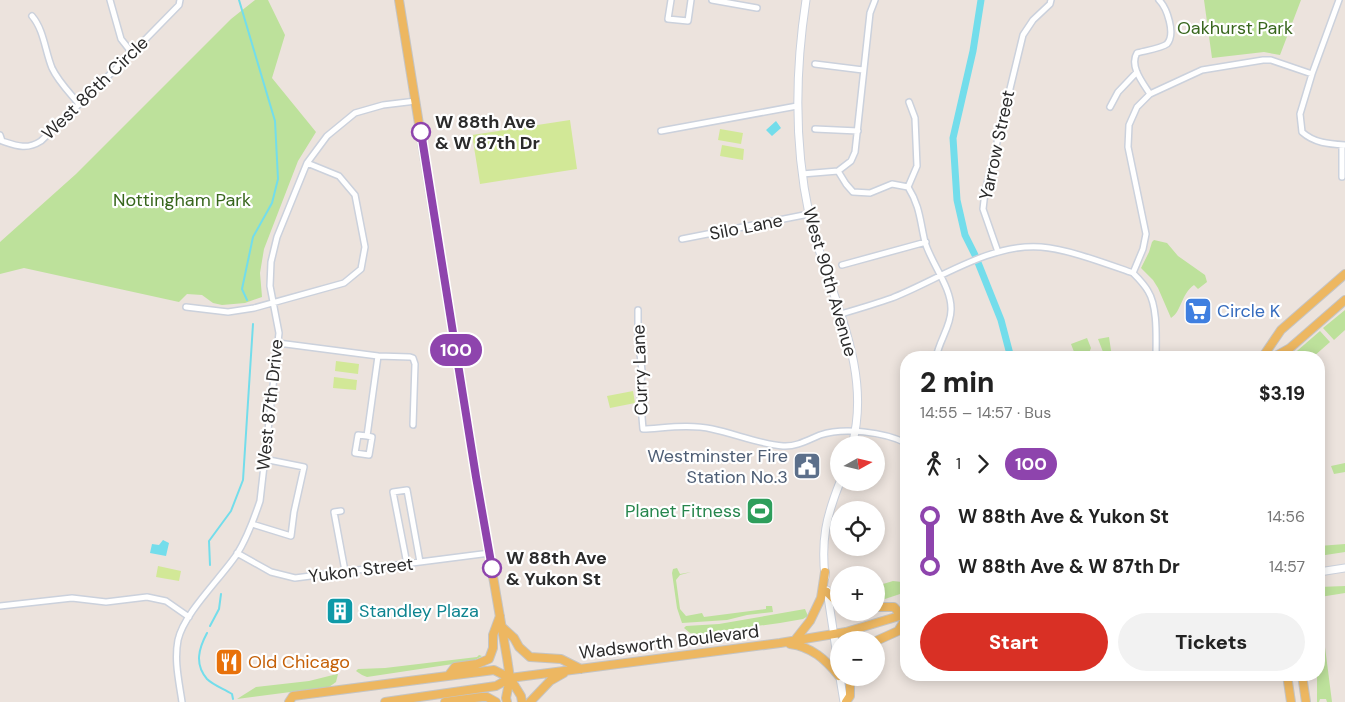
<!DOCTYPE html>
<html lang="en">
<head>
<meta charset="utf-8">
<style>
	:root { --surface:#fff; --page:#f2f2f2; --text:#222; --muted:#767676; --accent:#d93025 }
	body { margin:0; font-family:"DM Sans",sans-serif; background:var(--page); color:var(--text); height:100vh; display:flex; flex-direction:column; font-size:19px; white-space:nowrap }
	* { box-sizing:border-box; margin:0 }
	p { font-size:16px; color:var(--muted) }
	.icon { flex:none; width:28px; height:28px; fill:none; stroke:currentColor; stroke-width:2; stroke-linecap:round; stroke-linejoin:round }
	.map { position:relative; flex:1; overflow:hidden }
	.drawer { position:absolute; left:900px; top:351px; width:425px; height:330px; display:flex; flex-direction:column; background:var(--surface); border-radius:20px; box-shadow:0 2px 12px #0003 }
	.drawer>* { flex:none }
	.badge { padding:0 10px; border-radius:16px; font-size:18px; line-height:32px }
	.needle { width:32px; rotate:82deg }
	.fabs { position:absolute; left:830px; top:436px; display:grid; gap:10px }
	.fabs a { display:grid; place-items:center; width:55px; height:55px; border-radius:50%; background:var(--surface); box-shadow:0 2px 12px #0003; font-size:25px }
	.map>.badge { position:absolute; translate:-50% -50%; box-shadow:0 0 0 2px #fff }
	.legs { display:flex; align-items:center; gap:8px; height:55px; padding:0 20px; font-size:16px }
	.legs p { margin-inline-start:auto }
	.summary { display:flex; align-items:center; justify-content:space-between; height:85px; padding:0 20px }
	h1 { font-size:28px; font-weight:800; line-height:38px }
	.cta { display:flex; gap:10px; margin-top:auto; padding:10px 20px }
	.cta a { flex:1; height:58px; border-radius:30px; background:var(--accent); color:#fff; font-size:20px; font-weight:800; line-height:58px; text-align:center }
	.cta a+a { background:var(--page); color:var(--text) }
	ul { padding:0 20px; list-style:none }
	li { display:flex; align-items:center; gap:18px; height:50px; font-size:19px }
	li i { display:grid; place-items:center; width:8px; height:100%; margin:0 6px; background:currentColor }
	li i::after { content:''; width:12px; height:12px; margin:-6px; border:4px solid; border-radius:50%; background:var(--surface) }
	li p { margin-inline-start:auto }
	li:first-child i { background:linear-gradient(#0000 50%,currentColor 0) }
	li:last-child i { background:linear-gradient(currentColor 50%,#0000 0) }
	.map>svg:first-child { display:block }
	.green { fill:#bde19b }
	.pitch { fill:#d2e897 }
	.water { fill:#73ddeb }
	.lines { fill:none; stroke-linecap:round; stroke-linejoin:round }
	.stream { stroke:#73ddeb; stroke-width:2 }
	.canal { stroke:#73ddeb; stroke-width:7 }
	.street-casing { stroke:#cbd1dc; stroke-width:8 }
	.secondary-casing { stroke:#cbd1dc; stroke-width:9 }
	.primary-casing { stroke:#c4c4c4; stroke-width:10 }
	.street { stroke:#fff; stroke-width:5 }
	.secondary { stroke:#fff; stroke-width:7 }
	.primary { stroke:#edb761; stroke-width:8 }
	.line-1-casing { stroke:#fff; stroke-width:11 }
	.line-1 { stroke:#8e44ad; stroke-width:8 }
	.stop-1-dot { fill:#fff; stroke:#8e44ad; stroke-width:2.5 }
	.labels { text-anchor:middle; stroke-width:4.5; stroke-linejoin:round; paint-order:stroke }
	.park-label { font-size:18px; fill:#37661c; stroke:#fff }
	.street-label { font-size:18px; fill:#2b2b2b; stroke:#fff }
	.stop-label { font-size:18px; font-weight:bold; fill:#2b2b2b; stroke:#fff; text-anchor:start }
	.shop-label { font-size:18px; fill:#366cbe; stroke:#fff; text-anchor:start }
	.service-label { font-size:18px; fill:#4e5e75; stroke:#fff; text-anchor:end }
	.leisure-label { font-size:18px; fill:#27864d; stroke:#fff; text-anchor:end }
	.culture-label { font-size:18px; fill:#0d838f; stroke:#fff; text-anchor:start }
	.food-label { font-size:18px; fill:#c56008; stroke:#fff; text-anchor:start }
</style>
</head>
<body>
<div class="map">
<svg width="1345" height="702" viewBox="0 0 1345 702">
	<rect width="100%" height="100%" fill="#ece3dd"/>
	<path class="green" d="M255,0H268L285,35L272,78L316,132L298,161L264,249L260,273L262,297L245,303L222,305L213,303L202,295L187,294L179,302L24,268L0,274V242L76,174L231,19Z
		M1204,0H1301L1280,55L1264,52L1212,58Z
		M1154,240L1167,243L1178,256L1205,275L1207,282L1198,289L1194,285C1181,294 1182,311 1171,318L1158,288L1153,280L1141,268L1149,252L1152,242Z
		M1345,310V330L1334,340L1323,328Z
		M1320,331L1330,342L1313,357H1290Z
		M1109,337L1112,357H1105L1098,339Z
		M1087,338L1091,348L1088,356L1076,357L1071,344Z
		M1345,463V472L1334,474L1331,466Z
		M1345,544V552L1319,556V546Z
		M677,568L680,574L691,572L680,575L676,580L680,609L686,616L702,613L704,617L766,609V606H772L773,612L747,615L727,620L682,623L677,608L672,573L673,569Z
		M893,581L902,582L906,581V592L876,602V591L883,584Z
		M1345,586V593L1320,597L1319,602V587Z
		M1319,607L1320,608L1332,702H1327L1326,699H1320L1319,702H1317V675H1319Z
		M805,609L808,616L803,619L780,623L697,634L690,633L684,628L686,626L719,624Z
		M479,655L482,656L473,661L367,677L362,675L356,671L358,669L385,668L477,657Z
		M337,674H338L336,682L329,687L237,699L256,687L309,681Z"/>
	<path class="pitch" d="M570,120L577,169L480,184L472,135Z
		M720,129L743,133L741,144L718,140Z
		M722,145L744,149L743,160L720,156Z
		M336,361L359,364L358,374L335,371Z
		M334,377L357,380L356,390L333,388Z
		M633,391L635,403L610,408L607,396Z
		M158,566L181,571L179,581L156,577Z"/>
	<path class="water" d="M776,121L781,128L772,136L766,130Z
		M163,540L169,543L166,556L150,553L152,544L159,545Z"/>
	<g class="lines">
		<path class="stream" d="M239,0L275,121L278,179L272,203L253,237L242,289L247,300
			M210,565L209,541L231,511L243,480L253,324
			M210,626L219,609L221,594
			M207,633C199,648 194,664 207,679C213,685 224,689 232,694L233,699"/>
		<path class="canal" d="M981,0L973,51L953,138L957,200L965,235L975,255L1001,320L1011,358"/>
		<g class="street-casing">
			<path id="street" d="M110,0L121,39L132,53
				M671,0L668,19L688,21L691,0
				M712,0L757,8
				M1339,0L1312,74L1300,114L1302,132C1314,143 1329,144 1345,145
				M32,16C44,30 45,51 52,68C58,81 69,92 78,103
				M815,64L863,70
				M1150,94C1143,83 1129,66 1137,53C1144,51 1162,48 1167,44C1176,34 1167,8 1159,0
				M909,102L915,118L917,166L908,187C920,206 920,221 925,242C931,263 952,288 951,310C951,326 939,341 936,358
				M1110,107L1118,92L1137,72
				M815,129L858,131
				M661,131L797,106
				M0,135L2,141C17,146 27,150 41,141L132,53L179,5L180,0
				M1342,145V177
				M838,171L851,161L855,152L870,13L875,0
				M838,171L846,184L853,192L870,193L892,184L908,187
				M802,174L838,171
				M682,239L809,214
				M998,252L983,209L985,192L1023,35L1033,20L1050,4L1051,0
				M842,265L926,242
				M1133,273L1143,249L1146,234L1128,147L1129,125L1137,107L1150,94L1202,70L1263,60H1271L1312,74
				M1133,273C1138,278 1144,284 1148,291C1158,307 1156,338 1156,358
				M186,307L228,312L254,308L344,283L361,269L365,247L355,195L339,176L307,163
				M638,310V336L642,371L640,394L643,429C665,428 690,424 712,429C736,434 759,444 783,446C796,447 808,440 820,435C844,427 884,432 906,443
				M841,314C858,309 875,304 892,298C938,280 990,243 1041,247C1068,249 1107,264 1133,273
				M278,343L378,356L410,357L413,358L415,364L413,425
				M367,436L358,435L355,453L369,455L372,437L367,436L378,356
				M341,511L334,512L345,571
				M252,524L291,536L294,512L304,467L264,459
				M237,553L271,572L295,578L490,553
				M407,564L393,492L407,490L420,562
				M0,606L72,598L106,602L147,597L166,601L189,617
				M182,702C179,681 174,661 178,640C184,613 221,578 237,554C247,538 254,519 260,501L279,333L270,286L271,262L277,237L307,163L327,136L355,113L383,105L416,101"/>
		</g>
		<g class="secondary-casing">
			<path id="secondary" d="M806,0C795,72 794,143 809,214C826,290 874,365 852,445
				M1319,572L1345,568
				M825,577C821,540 826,517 840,482
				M827,590L839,669
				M840,678L844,702"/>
		</g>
		<g class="primary-casing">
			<path id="primary" d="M399,0L476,477L507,658L510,678L506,698L507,702
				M1262,358L1281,330L1345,274
				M1272,358L1290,348L1345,300
				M827,592L839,604
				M876,607H894L901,615
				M502,627L514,638L519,647L530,657L561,659L581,669
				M795,640L810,621L821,598L825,572
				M876,641L898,631L906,618
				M790,644C812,647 825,659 839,676
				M449,675L455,667L477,664L489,659L493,648V635L500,616
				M1287,675L1291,702
				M1302,675L1306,702
				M510,678L521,696L522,702
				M289,702L293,696L494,670L510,678
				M385,702L496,686L510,678L780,643L846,632L906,614
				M445,702L482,697H487L496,702
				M530,702L550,681L564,673
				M846,702L850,696V678"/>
		</g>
		<use href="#street" class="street"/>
		<use href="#secondary" class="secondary"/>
		<use href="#primary" class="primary"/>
	</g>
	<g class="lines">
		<g class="line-1-casing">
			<path id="line-1" d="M421,132L476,477L492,568"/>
		</g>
		<use href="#line-1" class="line-1"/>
	</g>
	<defs>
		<g id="supermarket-square" transform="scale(1.4375)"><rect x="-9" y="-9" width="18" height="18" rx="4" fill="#3f7fe0" stroke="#fff"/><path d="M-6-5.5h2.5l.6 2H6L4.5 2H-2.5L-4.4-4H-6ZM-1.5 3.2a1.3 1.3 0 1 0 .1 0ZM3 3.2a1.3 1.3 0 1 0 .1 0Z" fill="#fff"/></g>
		<g id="civic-square" transform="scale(1.4375)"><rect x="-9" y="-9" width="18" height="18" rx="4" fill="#5c6f8a" stroke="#fff"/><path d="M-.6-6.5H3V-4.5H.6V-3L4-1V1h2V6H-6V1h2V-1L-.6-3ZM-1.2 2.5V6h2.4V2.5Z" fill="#fff"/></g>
		<g id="stadium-square" transform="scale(1.4375)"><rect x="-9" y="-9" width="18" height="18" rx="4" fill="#2e9e5b" stroke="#fff"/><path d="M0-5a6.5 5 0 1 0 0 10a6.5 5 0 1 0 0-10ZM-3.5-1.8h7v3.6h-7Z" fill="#fff"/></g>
		<g id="building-square" transform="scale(1.4375)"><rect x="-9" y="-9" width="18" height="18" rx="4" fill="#0f9aa8" stroke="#fff"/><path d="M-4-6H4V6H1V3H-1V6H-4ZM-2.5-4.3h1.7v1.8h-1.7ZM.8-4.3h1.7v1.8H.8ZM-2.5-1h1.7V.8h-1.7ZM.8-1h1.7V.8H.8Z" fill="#fff"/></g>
		<g id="restaurant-square" transform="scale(1.4375)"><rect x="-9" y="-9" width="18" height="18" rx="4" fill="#e8710a" stroke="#fff"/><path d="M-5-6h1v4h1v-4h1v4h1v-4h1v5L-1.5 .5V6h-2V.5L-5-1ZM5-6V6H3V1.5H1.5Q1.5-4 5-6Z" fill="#fff"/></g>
	</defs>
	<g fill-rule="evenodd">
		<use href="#supermarket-square" x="1198" y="311"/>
		<use href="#civic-square" x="807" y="466"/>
		<use href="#stadium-square" x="760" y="511"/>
		<use href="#building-square" x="340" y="611"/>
		<use href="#restaurant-square" x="229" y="662"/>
	</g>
	<g class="stop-1-dot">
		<circle cx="421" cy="132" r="9"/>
		<circle cx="492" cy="568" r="9"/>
	</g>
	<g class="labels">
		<g class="park-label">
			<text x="1235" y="34">Oakhurst Park</text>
			<text x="182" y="206">Nottingham Park</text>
		</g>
		<g class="street-label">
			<text transform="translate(95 88) rotate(-44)" y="6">West 86th Circle</text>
			<text transform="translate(997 145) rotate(-78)" y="6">Yarrow Street</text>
			<text transform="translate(746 227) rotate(-11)" y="6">Silo Lane</text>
			<text transform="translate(830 282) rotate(74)" y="6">West 90th Avenue</text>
			<text transform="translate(640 370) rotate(-92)" y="6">Curry Lane</text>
			<text transform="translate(270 405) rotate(-84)" y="6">West 87th Drive</text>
			<text transform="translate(361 570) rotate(-7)" y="6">Yukon Street</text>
			<text transform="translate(669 642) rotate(-7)" y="6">Wadsworth Boulevard</text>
		</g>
		<g class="stop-label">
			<text x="435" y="128">W 88th Ave<tspan x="435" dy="21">&amp; W 87th Dr</tspan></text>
			<text x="506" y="564">W 88th Ave<tspan x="506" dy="21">&amp; Yukon St</tspan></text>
		</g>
		<g class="shop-label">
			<text x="1217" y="317">Circle K</text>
		</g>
		<g class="service-label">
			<text x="788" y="462">Westminster Fire<tspan x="788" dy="21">Station No.3</tspan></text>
		</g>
		<g class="leisure-label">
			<text x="741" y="517">Planet Fitness</text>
		</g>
		<g class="culture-label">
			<text x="359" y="617">Standley Plaza</text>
		</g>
		<g class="food-label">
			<text x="248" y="668">Old Chicago</text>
		</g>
	</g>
</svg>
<div class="fabs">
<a><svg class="needle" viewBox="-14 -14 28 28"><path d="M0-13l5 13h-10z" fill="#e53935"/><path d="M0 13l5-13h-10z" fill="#767676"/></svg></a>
<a><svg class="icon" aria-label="locate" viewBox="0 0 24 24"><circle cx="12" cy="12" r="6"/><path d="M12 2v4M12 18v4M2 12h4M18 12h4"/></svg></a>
<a>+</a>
<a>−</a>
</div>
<b class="badge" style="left:456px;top:350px;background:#8e44ad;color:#fff">100</b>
<section class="drawer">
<div class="summary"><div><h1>2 min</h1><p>14:55 – 14:57 · Bus</p></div><b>$3.19</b></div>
<div class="legs"><svg class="icon" aria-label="walk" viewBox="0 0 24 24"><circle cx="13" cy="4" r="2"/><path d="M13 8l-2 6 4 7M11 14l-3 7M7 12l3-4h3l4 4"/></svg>1<svg class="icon" aria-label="forward" viewBox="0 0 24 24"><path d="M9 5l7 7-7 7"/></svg><b class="badge" style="background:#8e44ad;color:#fff">100</b></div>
<ul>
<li><i style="color:#8e44ad"></i><b>W 88th Ave &amp; Yukon St</b><p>14:56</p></li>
<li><i style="color:#8e44ad"></i><b>W 88th Ave &amp; W 87th Dr</b><p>14:57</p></li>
</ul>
<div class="cta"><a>Start</a><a>Tickets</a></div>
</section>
</div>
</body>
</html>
